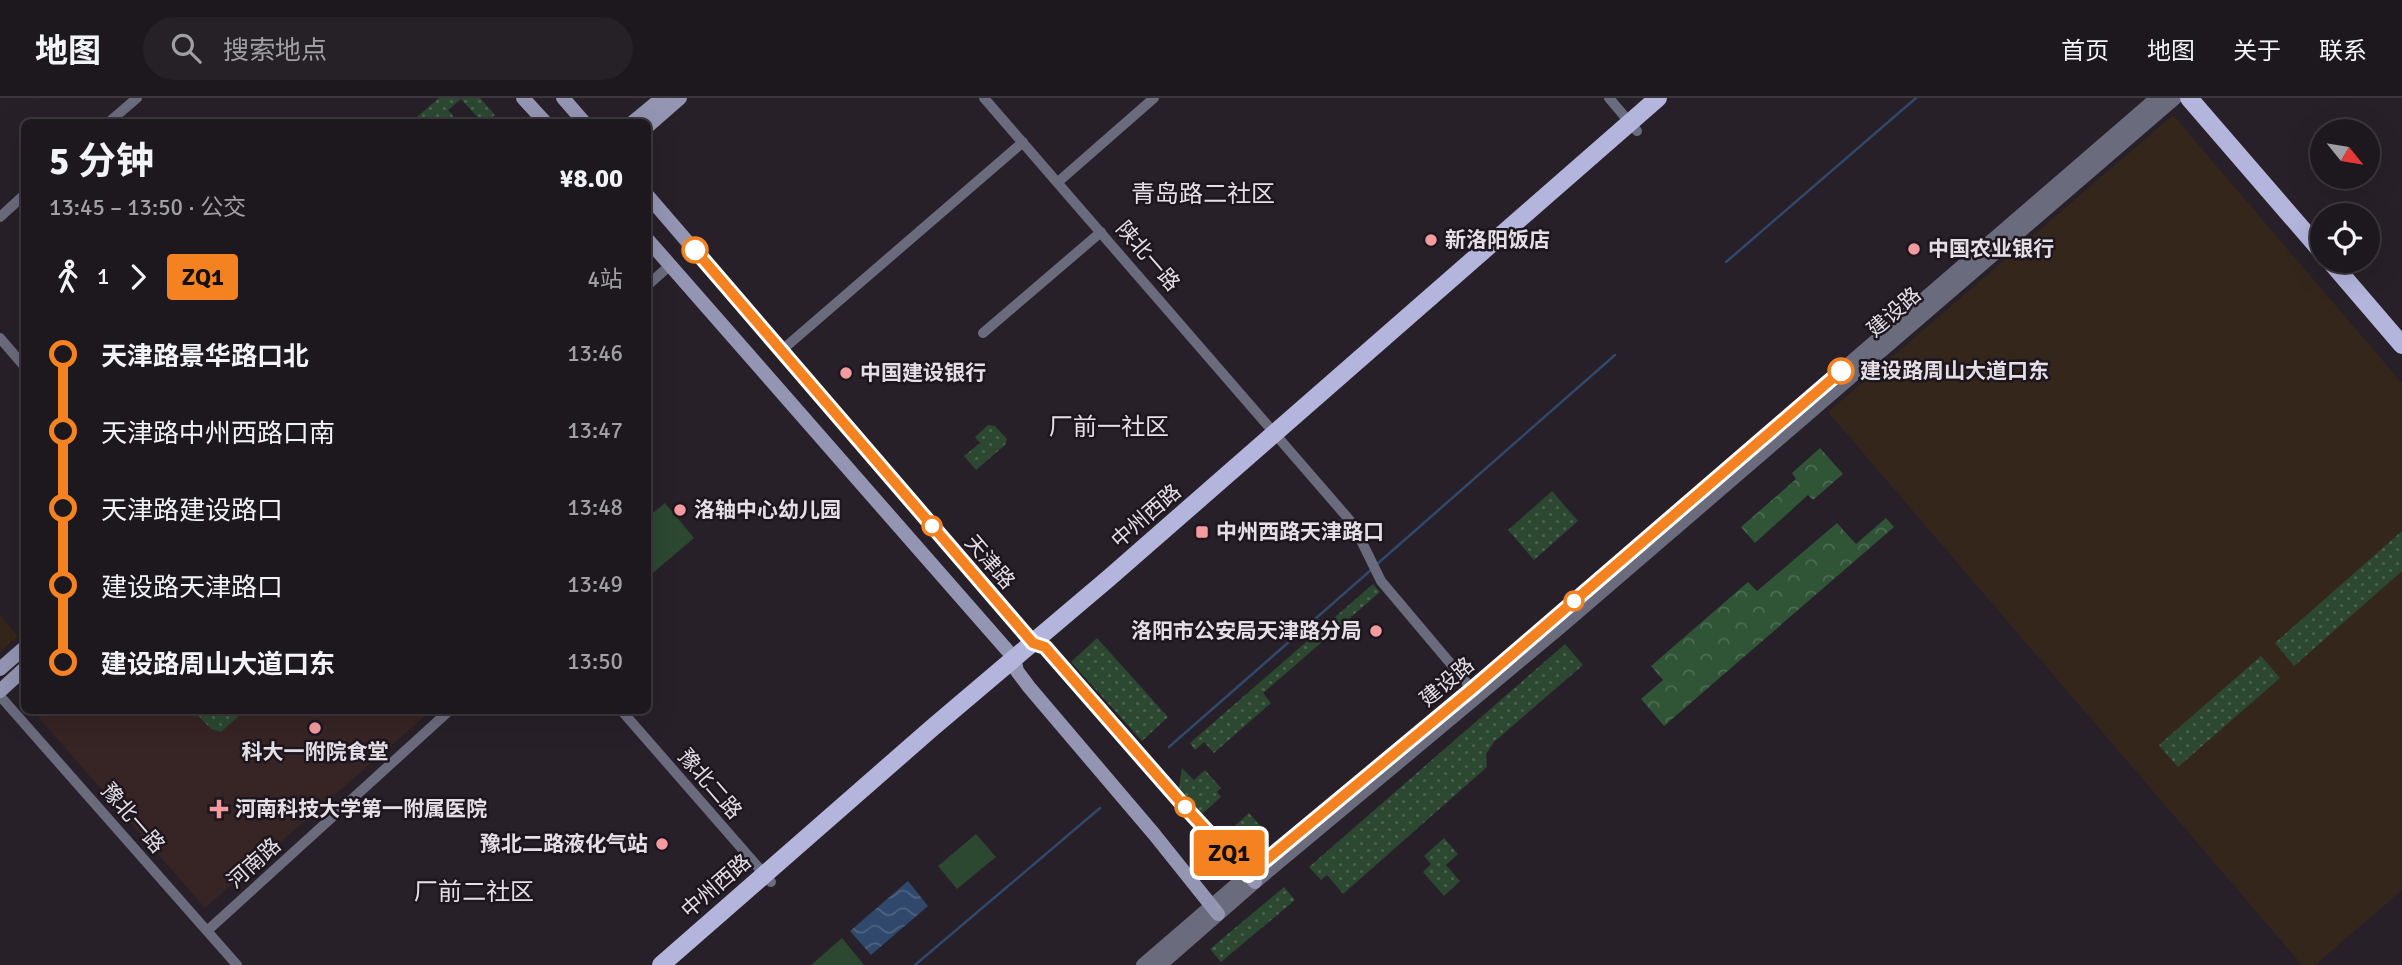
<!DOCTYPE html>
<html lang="zh">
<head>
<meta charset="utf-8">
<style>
	:root { --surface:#1d181e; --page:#252127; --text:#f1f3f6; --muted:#a0a0a4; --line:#3b373c }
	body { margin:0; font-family:Signika,"Noto Sans SC",sans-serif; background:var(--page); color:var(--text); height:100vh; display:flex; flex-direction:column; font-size:26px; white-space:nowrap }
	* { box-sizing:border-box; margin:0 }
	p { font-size:23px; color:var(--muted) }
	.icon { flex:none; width:38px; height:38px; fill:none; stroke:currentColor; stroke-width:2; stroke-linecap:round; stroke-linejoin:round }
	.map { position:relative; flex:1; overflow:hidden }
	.details { position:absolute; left:21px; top:21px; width:630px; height:595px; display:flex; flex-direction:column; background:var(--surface); border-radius:10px; box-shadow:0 7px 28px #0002,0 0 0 2px var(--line) }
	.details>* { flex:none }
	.badge { padding:0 14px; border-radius:5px; font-size:24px; line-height:46px }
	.needle { width:46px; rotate:120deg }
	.fabs { position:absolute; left:2310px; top:21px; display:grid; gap:14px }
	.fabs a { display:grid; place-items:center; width:70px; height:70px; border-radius:50%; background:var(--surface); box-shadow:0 7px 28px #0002,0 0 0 2px var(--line); font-size:35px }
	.map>.badge { position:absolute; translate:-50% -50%; box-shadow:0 0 0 4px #fff }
	.legs { display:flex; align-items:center; gap:10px; height:77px; padding:0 28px; font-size:23px }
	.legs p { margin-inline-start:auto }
	.overview { display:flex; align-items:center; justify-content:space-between; height:119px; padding:0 28px }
	h1 { font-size:38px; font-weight:700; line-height:52px }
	ul { padding:0 28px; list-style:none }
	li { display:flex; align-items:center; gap:24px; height:77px; font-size:26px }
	li i { display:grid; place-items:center; width:10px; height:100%; margin:0 9px; background:currentColor }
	li i::after { content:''; width:18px; height:18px; margin:-9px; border:5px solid; border-radius:50%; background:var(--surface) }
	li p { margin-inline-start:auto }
	li:first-child i { background:linear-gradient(#0000 50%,currentColor 0) }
	li:last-child i { background:linear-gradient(currentColor 50%,#0000 0) }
	header { display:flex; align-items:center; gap:42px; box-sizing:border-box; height:98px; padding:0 35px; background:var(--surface); border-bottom:2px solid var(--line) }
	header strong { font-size:33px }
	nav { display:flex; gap:38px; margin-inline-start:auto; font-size:24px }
	.search { width:490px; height:63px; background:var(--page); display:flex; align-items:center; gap:18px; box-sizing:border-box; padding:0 24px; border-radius:38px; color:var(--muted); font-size:26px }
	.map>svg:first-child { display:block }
	.commercial { fill:#35261b }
	.medical { fill:#372424 }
	.grass { fill:url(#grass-dots) }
	.forest { fill:url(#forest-crowns) }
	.park { fill:#2c4831 }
	.water { fill:url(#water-waves) }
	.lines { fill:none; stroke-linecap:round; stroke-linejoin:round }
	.stream { stroke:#30486b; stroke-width:2.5 }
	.minor { stroke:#6b6b7e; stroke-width:10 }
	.tertiary { stroke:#6b6b7e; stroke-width:14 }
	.secondary { stroke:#9495b3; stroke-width:14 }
	.primary { stroke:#b4b5dd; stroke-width:18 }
	.line-1-casing { stroke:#fff; stroke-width:16 }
	.line-1 { stroke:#f58220; stroke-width:10 }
	.poi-dot { fill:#f49b9f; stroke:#1d161e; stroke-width:2.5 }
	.stop-1-dot { fill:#fff; stroke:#f58220; stroke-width:3.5 }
	.labels { text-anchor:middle; stroke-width:5; stroke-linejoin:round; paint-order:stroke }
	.poi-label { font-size:21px; font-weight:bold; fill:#e4dfe5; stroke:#1d161e; text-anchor:start }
	.street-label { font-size:21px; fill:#e4dfe5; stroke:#1d161e }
	.stop-label { font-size:21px; font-weight:bold; fill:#e4dfe5; stroke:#1d161e; text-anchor:start }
	.quarter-label { font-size:24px; fill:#e4dfe5; stroke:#1d161e }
</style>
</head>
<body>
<header>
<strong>地图</strong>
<div class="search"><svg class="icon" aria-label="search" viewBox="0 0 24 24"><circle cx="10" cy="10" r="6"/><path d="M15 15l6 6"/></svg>搜索地点</div>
<nav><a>首页</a><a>地图</a><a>关于</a><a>联系</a></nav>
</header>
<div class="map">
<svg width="2402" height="867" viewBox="0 0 2402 867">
	<defs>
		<pattern id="grass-dots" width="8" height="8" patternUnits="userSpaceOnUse" patternTransform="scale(1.75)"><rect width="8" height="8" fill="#2c4831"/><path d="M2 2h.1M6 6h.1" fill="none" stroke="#4a624f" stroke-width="1.8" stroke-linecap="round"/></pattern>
		<pattern id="forest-crowns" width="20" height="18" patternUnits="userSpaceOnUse" patternTransform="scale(1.75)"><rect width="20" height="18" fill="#2f5436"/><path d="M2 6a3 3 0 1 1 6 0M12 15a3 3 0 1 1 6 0" fill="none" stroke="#4d6c53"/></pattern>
		<pattern id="water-waves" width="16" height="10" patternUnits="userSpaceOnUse" patternTransform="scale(1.75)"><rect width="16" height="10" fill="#30486b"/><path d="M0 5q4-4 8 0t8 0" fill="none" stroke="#4e6280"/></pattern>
	</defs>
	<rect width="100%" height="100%" fill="#272028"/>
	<path class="commercial" d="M2173,17L2402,285V792L2315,867H2302L1828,314Z
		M0,517L18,538L0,554Z"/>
	<path class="medical" d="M33,613H431L205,810Z"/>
	<path class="grass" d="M439,0H480L495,17L486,24H482L461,1L448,12L458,24H411Z
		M988,327L995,328L1007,341L1005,347L976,372L964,358L980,345L975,339Z
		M1552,393L1578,423L1534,462L1508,432Z
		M2402,433V473L2294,568L2275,545Z
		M1373,486L1380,494L1263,595L1271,605L1214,655L1204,644L1195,652L1190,645Z
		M1097,540L1168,619L1142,643L1071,564Z
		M1565,546L1583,567L1494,644L1486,656L1487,669L1343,796L1327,777L1321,782L1309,769Z
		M2261,558L2280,580L2178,669L2159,647Z
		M194,613H244L221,634L211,631Z
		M1182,670L1194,682L1205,672L1221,690L1217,694L1221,699L1201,717L1179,689Z
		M1249,715L1269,738L1257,747L1242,745L1229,733Z
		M1444,740L1458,756L1446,767L1460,783L1444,798L1423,774L1431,766L1424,758Z
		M1284,789L1295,802L1221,864L1210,851Z"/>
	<path class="forest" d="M1820,350L1843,376L1813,402L1808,397L1755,445L1741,429L1796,381L1792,375Z
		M1886,420L1894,429L1664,628L1641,601L1663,582L1651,568L1748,484L1757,493L1837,425L1856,446Z"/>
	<path class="park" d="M665,405L694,440L648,479V419Z
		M976,736L996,759L957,791L938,768Z
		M842,840L864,867H811Z"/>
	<path class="water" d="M908,783L928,808L871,857L850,833Z"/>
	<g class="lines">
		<path class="stream" d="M1726,164L1916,0
			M1376,467L1615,257
			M1169,649L1371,472
			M915,867L1100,710"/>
		<path class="minor" d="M984,0L1353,426L1381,483L1472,591
			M1609,0L1637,33
			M109,24L137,0
			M1058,84L1154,0
			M0,119L24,97
			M648,187L669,168
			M983,235L1101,134
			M0,240L24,268
			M782,252L1023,44
			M0,598L237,867
			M621,612L771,784
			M207,833L450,612"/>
		<path class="tertiary" d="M1490,576L2157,0
			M1143,867L1251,774
			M1160,867L1255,784L1564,526L2175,0"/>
		<path class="secondary" d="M523,0L545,24
			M563,0L584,24
			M633,24L662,0
			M648,28L680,0
			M648,98L1033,545L1045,549L1184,708L1255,784
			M648,142L1014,560L1017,573L1029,589L1154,736L1218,816
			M0,571L24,550
			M0,593L24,571"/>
		<path class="primary" d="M2189,0L2322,154
			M2330,163L2402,247
			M661,867L932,630L1109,480L1658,0"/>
	</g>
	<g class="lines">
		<g class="line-1-casing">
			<path id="line-1" d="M695,152L1033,545L1045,549L1184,708L1248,777L1472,591L1841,273"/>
		</g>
		<use href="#line-1" class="line-1"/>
	</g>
	<g class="poi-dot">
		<circle cx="1431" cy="142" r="7"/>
		<circle cx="1914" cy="151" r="7"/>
		<circle cx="846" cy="275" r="7"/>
		<circle cx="680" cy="412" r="7"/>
		<rect x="1195" y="427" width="14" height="14" rx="3.5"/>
		<circle cx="1376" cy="533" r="7"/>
		<circle cx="315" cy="630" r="7"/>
		<path d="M215.5 700.5h7v7h7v7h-7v7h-7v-7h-7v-7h7z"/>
		<circle cx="662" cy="746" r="7"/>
	</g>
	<g class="stop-1-dot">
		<circle cx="695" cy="152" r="12"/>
		<circle cx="1841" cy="273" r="12"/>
		<circle cx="932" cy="428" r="9"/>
		<circle cx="1574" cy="503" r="9"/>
		<circle cx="1185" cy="709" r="9"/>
	</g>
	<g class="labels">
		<g class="poi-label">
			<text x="1445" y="149">新洛阳饭店</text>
			<text x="1928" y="158">中国农业银行</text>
			<text x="860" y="282">中国建设银行</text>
			<text x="694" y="419">洛轴中心幼儿园</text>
			<text x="1216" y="441">中州西路天津路口</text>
			<text x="1362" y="540" text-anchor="end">洛阳市公安局天津路分局</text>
			<text x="315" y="661" text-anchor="middle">科大一附院食堂</text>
			<text x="235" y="718">河南科技大学第一附属医院</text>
			<text x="648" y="753" text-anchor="end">豫北二路液化气站</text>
		</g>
		<g class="street-label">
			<text transform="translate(1148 158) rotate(49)" y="7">陕北一路</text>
			<text transform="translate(1894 214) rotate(-41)" y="7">建设路</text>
			<text transform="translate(1146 418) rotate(-41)" y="7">中州西路</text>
			<text transform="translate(990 464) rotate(49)" y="7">天津路</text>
			<text transform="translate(1447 584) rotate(-40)" y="7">建设路</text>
			<text transform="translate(710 686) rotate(49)" y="7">豫北二路</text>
			<text transform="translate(133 720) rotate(49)" y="7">豫北一路</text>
			<text transform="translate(254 765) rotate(-42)" y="7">河南路</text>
			<text transform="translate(716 788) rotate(-41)" y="7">中州西路</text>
		</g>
		<g class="stop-label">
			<text x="1860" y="280">建设路周山大道口东</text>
		</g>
		<g class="quarter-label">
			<text x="1203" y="104">青岛路二社区</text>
			<text x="1109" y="337">厂前一社区</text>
			<text x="474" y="802">厂前二社区</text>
		</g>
	</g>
</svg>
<div class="fabs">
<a><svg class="needle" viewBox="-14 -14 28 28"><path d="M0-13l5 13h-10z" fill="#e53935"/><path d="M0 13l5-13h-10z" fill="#a0a0a4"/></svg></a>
<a><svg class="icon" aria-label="locate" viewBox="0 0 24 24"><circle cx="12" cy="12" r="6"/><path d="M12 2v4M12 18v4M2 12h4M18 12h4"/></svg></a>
</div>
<b class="badge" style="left:1229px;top:755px;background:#f58220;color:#111">ZQ1</b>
<section class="details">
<div class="overview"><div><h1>5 分钟</h1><p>13:45 – 13:50 · 公交</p></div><b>¥8.00</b></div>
<div class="legs"><svg class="icon" aria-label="walk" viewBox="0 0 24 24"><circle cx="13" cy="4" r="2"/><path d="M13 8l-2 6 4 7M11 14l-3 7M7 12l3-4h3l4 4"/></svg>1<svg class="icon" aria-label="forward" viewBox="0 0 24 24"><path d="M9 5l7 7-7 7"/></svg><b class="badge" style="background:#f58220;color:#111">ZQ1</b><p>4站</p></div>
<ul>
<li><i style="color:#f58220"></i><b>天津路景华路口北</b><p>13:46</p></li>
<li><i style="color:#f58220"></i><span>天津路中州西路口南</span><p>13:47</p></li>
<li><i style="color:#f58220"></i><span>天津路建设路口</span><p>13:48</p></li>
<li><i style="color:#f58220"></i><span>建设路天津路口</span><p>13:49</p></li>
<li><i style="color:#f58220"></i><b>建设路周山大道口东</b><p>13:50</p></li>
</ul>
</section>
</div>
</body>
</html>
